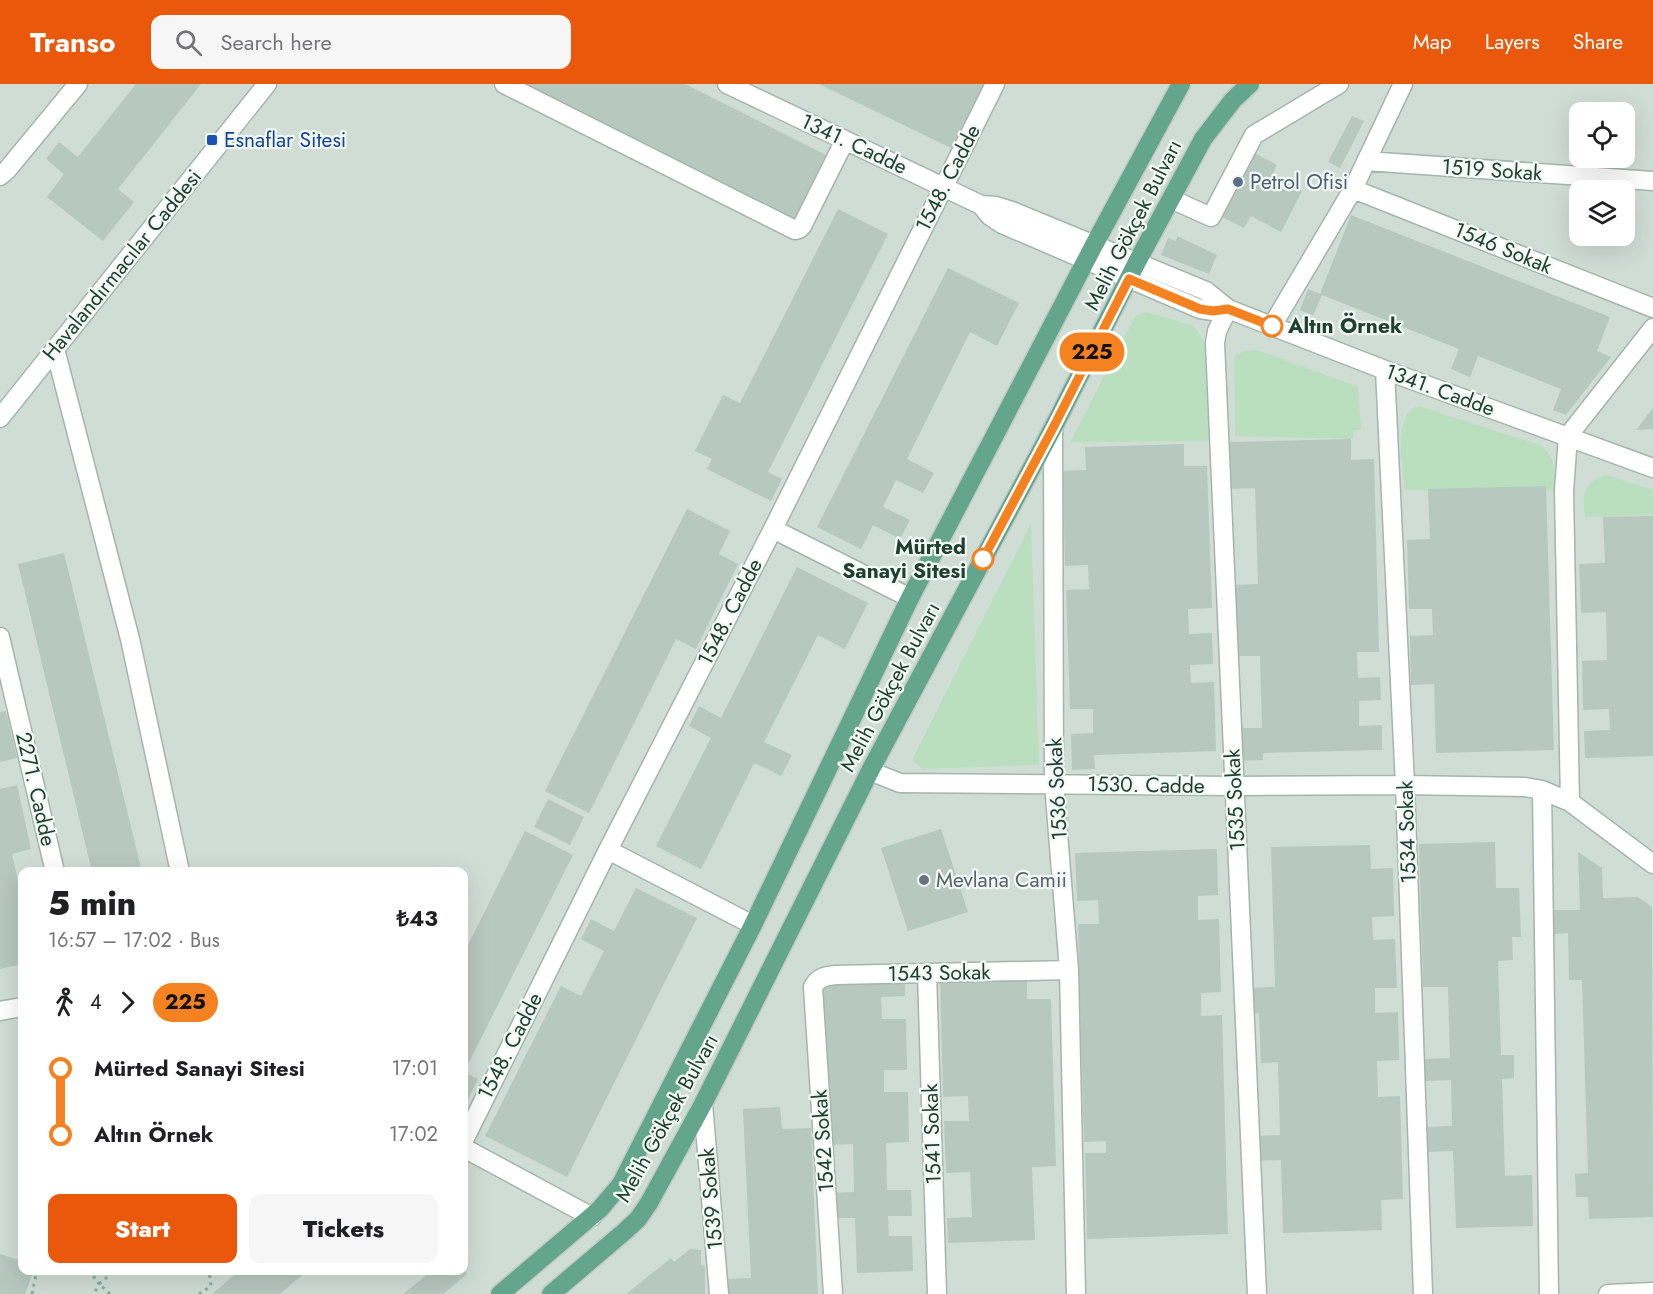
<!DOCTYPE html>
<html lang="en">
<head>
<meta charset="utf-8">
<style>
	:root { --surface:#fff; --page:#f6f6f6; --text:#202124; --muted:#757577; --accent:#ea580c }
	body { margin:0; font-family:Jost,sans-serif; background:var(--page); color:var(--text); height:100vh; display:flex; flex-direction:column; font-size:22px; white-space:nowrap }
	* { box-sizing:border-box; margin:0 }
	p { font-size:20px; color:var(--muted) }
	.icon { flex:none; width:33px; height:33px; fill:none; stroke:currentColor; stroke-width:2; stroke-linecap:round; stroke-linejoin:round }
	.map { position:relative; flex:1; overflow:hidden }
	.side { position:absolute; left:18px; top:783px; width:450px; height:408px; display:flex; flex-direction:column; background:var(--surface); border-radius:12px; box-shadow:0 6px 24px #0002 }
	.side>* { flex:none }
	.badge { padding:0 12px; border-radius:20px; font-size:21px; line-height:39px }
	.controls { position:absolute; left:1569px; top:18px; display:grid; gap:12px }
	.controls a { display:grid; place-items:center; width:66px; height:66px; border-radius:12px; background:var(--surface); box-shadow:0 6px 24px #0002; font-size:30px }
	.map>.badge { position:absolute; translate:-50% -50%; box-shadow:0 0 0 3px #fff }
	.legs { display:flex; align-items:center; gap:9px; height:66px; padding:0 30px; font-size:20px }
	.legs p { margin-inline-start:auto }
	.headline { display:flex; align-items:center; justify-content:space-between; height:102px; padding:0 30px }
	h1 { font-size:33px; font-weight:800; line-height:45px }
	.cta { display:flex; gap:12px; margin-top:auto; padding:12px 30px }
	.cta a { flex:1; height:69px; border-radius:12px; background:var(--accent); color:#fff; font-size:24px; font-weight:800; line-height:69px; text-align:center }
	.cta a+a { background:var(--page); color:var(--text) }
	ul { padding:0 30px; list-style:none }
	li { display:flex; align-items:center; gap:21px; height:66px; font-size:22px }
	li i { display:grid; place-items:center; width:9px; height:100%; margin:0 8px; background:currentColor }
	li i::after { content:''; width:15px; height:15px; margin:-8px; border:4px solid; border-radius:50%; background:var(--surface) }
	li p { margin-inline-start:auto }
	li:first-child i { background:linear-gradient(#0000 50%,currentColor 0) }
	li:last-child i { background:linear-gradient(currentColor 50%,#0000 0) }
	header { display:flex; align-items:center; gap:36px; box-sizing:border-box; height:84px; padding:0 30px; background:var(--accent); color:#fff }
	header strong { font-size:28px }
	nav { display:flex; gap:33px; margin-inline-start:auto; font-size:21px }
	.search { width:420px; height:54px; background:var(--page); display:flex; align-items:center; gap:15px; box-sizing:border-box; padding:0 21px; border-radius:12px; color:var(--muted); font-size:22px }
	.map>svg:first-child { display:block }
	.built { fill:#d0ddd5; fill-rule:evenodd }
	.green { fill:#b9dfbf }
	.building { fill:#b7c8bf }
	.lines { fill:none; stroke-linecap:round; stroke-linejoin:round }
	.minor-casing { stroke:#a4b5ad; stroke-width:21 }
	.major-casing { stroke:#c1c9c6; stroke-width:21 }
	.path { stroke:#80b29d; stroke-width:3; stroke-dasharray:3 4.5; stroke-linecap:butt }
	.minor { stroke:#fff; stroke-width:18 }
	.major { stroke:#63a58d; stroke-width:18 }
	.line-1-casing { stroke:#fff; stroke-width:14 }
	.line-1 { stroke:#f58220; stroke-width:9 }
	.transit-dot { fill:#1a4fb4; stroke:#f2f9f5; stroke-width:2 }
	.service-dot { fill:#5c6f8a; stroke:#f2f9f5; stroke-width:2 }
	.stop-1-dot { fill:#fff; stroke:#f58220; stroke-width:3 }
	.worship-dot { fill:#6b7280; stroke:#f2f9f5; stroke-width:2 }
	.labels { text-anchor:middle; stroke-width:4.5; stroke-linejoin:round; paint-order:stroke }
	.transit-label { font-size:21px; fill:#164399; stroke:#f2f9f5; text-anchor:start }
	.street-label { font-size:21px; fill:#203f33; stroke:#f2f9f5 }
	.service-label { font-size:21px; fill:#4e5e75; stroke:#f2f9f5; text-anchor:start }
	.stop-label { font-size:21px; font-weight:bold; fill:#203f33; stroke:#f2f9f5; text-anchor:start }
	.worship-label { font-size:21px; fill:#5b616d; stroke:#f2f9f5; text-anchor:start }
</style>
</head>
<body>
<header>
<strong>Transo</strong>
<div class="search"><svg class="icon" aria-label="search" viewBox="0 0 24 24"><circle cx="10" cy="10" r="6"/><path d="M15 15l6 6"/></svg>Search here</div>
<nav><a>Map</a><a>Layers</a><a>Share</a></nav>
</header>
<div class="map">
<svg width="1653" height="1210" viewBox="0 0 1653 1210">
	<rect width="100%" height="100%" fill="#e2ede7"/>
	<path class="built" d="M0,0H1653V1210H0ZM1580,28H1624V74H1580ZM1580,106H1624V152H1580ZM22,788H464V1186H22Z"/>
	<path class="green" d="M1146,228L1191,241L1197,246L1206,262L1210,357L1070,358L1136,231Z
		M1254,266L1263,268L1358,303L1361,346H1354L1353,355L1235,352L1234,273C1240,267 1246,267 1254,266Z
		M1418,322L1540,361C1557,374 1554,387 1555,406H1405C1403,384 1391,331 1418,322Z
		M1606,391L1653,406V431L1585,433C1582,413 1583,397 1606,391Z
		M1031,440L1039,681L923,685L912,676Z"/>
	<path class="building" d="M136,0H201L118,105L134,118L103,157L47,113L64,90L46,75L59,58L78,73Z
		M523,0H685L830,73L796,138Z
		M819,0H984L951,64Z
		M1352,32L1364,37L1340,84L1328,78Z
		M1241,62L1277,81L1272,91L1302,107L1281,148L1251,132L1244,144L1208,126Z
		M838,125L888,150L768,388L782,395L771,417L707,385L712,375L695,367L723,311L740,319Z
		M1351,131L1610,233L1597,267L1611,273L1566,331L1553,326L1561,305L1478,272L1470,293L1451,285L1459,265L1322,211L1313,231L1300,226L1308,205L1320,210Z
		M1177,152L1217,171L1209,190L1161,171L1168,154L1176,157Z
		M948,184L1019,219L997,262L970,248L907,375L934,389L923,409L896,396L883,423L910,436L900,455L873,441L861,465L817,443Z
		M1653,324V345L1636,346Z
		M1351,355V376L1374,375L1379,568H1357L1358,594L1380,593L1381,616L1359,617V642L1382,641V666L1263,669V676L1240,677L1239,644H1262L1260,572H1236L1234,501L1258,500L1255,404L1231,405L1230,358Z
		M1184,360V382H1207L1212,524L1188,525L1189,550L1212,549L1213,580L1190,581L1191,599L1214,598L1216,667L1094,671L1095,685L1072,686L1071,650L1093,649V625H1070L1066,506L1089,505L1088,481L1065,482L1063,387L1086,386L1085,363Z
		M1546,402L1554,666L1436,669L1434,600L1411,601L1410,552L1433,551L1432,525H1409L1407,456L1430,455L1428,405Z
		M687,425L730,447L719,470L738,480L696,565L676,555L589,729L545,707Z
		M1653,432V672L1585,674L1584,647L1610,646L1609,625L1583,626L1582,577L1607,576L1606,528L1581,529L1579,480L1605,479L1603,433Z
		M64,469L142,788H92L18,480Z
		M797,483L868,519L845,565L818,551L764,658L792,671L781,692L754,679L701,785L656,762L711,654L689,642L699,622L721,634Z
		M6,627L17,674L0,678V628Z
		M17,701L31,765L12,770L22,816V880L0,885V705Z
		M548,715L584,733L570,761L534,743Z
		M941,745L968,828L908,847L881,764Z
		M525,747L573,771L464,988L478,995L464,1023V869Z
		M1495,758L1496,804H1519L1521,853H1512L1513,876L1498,877L1501,971H1514V994L1502,995L1505,1092L1532,1091L1533,1142L1456,1144L1453,1067L1428,1068L1427,1043L1452,1042L1451,996L1426,997L1425,975L1450,974L1448,903H1423L1419,760Z
		M1370,761L1371,785L1393,784L1394,832L1372,833L1373,856L1395,855L1397,904H1375V929L1398,928L1399,976L1377,977L1378,1013L1400,1012L1403,1115L1381,1116L1382,1146L1283,1149L1281,1076L1255,1077V1052L1280,1051L1278,978L1261,979L1259,929L1250,930V904L1275,903L1271,763Z
		M1217,765L1218,811L1198,812V836L1219,835L1221,908L1201,909V932L1222,931L1228,1150L1087,1155L1085,1069H1106V1057L1084,1058L1078,840H1099L1098,816L1077,817L1075,769Z
		M1578,768L1602,784L1603,814L1638,813L1652,823L1653,1133L1589,1135L1588,1113H1576L1575,1090L1588,1089L1582,896H1569L1568,849L1554,850V826H1580Z
		M636,804L697,834L567,1093L485,1052L561,902L581,912L604,867L581,855L591,835L614,847Z
		M1027,891V915H1051L1056,1082L1032,1083L1035,1156L948,1159L947,1134L972,1133L970,1088L946,1089L944,1037H969L968,1012L943,1013L940,894Z
		M905,893V912L881,913L882,935H906L907,986H884V1008H908L909,1058L886,1059L887,1106H911L912,1132H888L889,1152H912L913,1187L857,1189L855,1134H833L832,1109L854,1108L853,1060L826,1061L821,895Z
		M780,1023L782,1045L811,1044L818,1210H727L726,1195L751,1194L743,1025Z
		M690,1165L701,1166V1181L705,1182V1210H626L671,1174L674,1178Z
		M0,1170L22,1177V1186H34L25,1210H0Z
		M240,1186H308L280,1210H212Z
		M433,1186H464L467,1190L443,1210H403Z"/>
	<g class="lines">
		<g class="minor-casing">
			<path id="minor" d="M504,0L795,146L799,145L802,142L845,56
				M727,0L981,121L996,122L1012,127L1206,207L1228,225L1385,286L1653,384
				M1366,77L1653,97
				M0,92L7,86L78,0
				M1353,105L1653,224
				M1171,115L1211,133L1254,51L1339,0
				M981,121L990,132L1002,140L1200,225L1213,227L1228,225
				M1228,225L1217,247L1215,259L1257,1210
				M1272,242L1353,105L1403,0
				M55,265L130,555L180,788
				M1385,286L1405,701L1423,1210
				M0,334L267,0
				M1053,344L1054,700L1069,886L1076,1210
				M773,445L910,514
				M0,553L55,788
				M870,687L900,699L1235,702L1405,701L1525,703L1542,706L1570,718L1653,780
				M1542,706L1549,1210
				M1570,718L1564,407L1568,352L1653,244
				M608,766L753,841
				M927,889L937,1210
				M0,927L22,923
				M703,1020L719,1210
				M464,1056L608,766L773,445L995,0
				M464,1064L592,1133
				M833,1210L813,903C818,893 826,892 836,891L1069,886
				M1608,1210L1653,1208"/>
		</g>
		<g class="major-casing">
			<path id="major" d="M500,1210L600,1125L621,1100L753,841L910,514L1094,161L1181,0
				M551,1210L624,1148L638,1135L649,1119L703,1020L870,687L1053,344L1137,178L1203,55L1233,16L1250,0"/>
		</g>
		<path class="path" d="M89,1186L99,1200L94,1210
			M32,1210L37,1186
			M110,1210L99,1200L116,1186
			M199,1210L211,1202L209,1186"/>
		<use href="#minor" class="minor"/>
		<use href="#major" class="major"/>
	</g>
	<g class="lines">
		<g class="line-1-casing">
			<path id="line-1" d="M983,475L1053,344L1129,195L1200,225L1213,227L1228,225L1272,242"/>
		</g>
		<use href="#line-1" class="line-1"/>
	</g>
	<rect class="transit-dot" x="206" y="50" width="12" height="12" rx="3"/>
	<circle class="service-dot" cx="1238" cy="98" r="6"/>
	<g class="stop-1-dot">
		<circle cx="1272" cy="242" r="10"/>
		<circle cx="983" cy="475" r="10"/>
	</g>
	<circle class="worship-dot" cx="924" cy="796" r="6"/>
	<g class="labels">
		<g class="transit-label">
			<text x="224" y="63">Esnaflar Sitesi</text>
		</g>
		<g class="street-label">
			<text transform="translate(854 60) rotate(25)" y="7">1341. Cadde</text>
			<text transform="translate(1492 86) rotate(4)" y="7">1519 Sokak</text>
			<text transform="translate(948 94) rotate(-63)" y="7">1548. Cadde</text>
			<text transform="translate(1133 141) rotate(-63)" y="7">Melih Gökçek Bulvarı</text>
			<text transform="translate(1503 164) rotate(22)" y="7">1546 Sokak</text>
			<text transform="translate(122 181) rotate(-51)" y="7">Havalandırmacılar Caddesi</text>
			<text transform="translate(1440 306) rotate(20)" y="7">1341. Cadde</text>
			<text transform="translate(730 528) rotate(-63)" y="7">1548. Cadde</text>
			<text transform="translate(890 603) rotate(-62)" y="7">Melih Gökçek Bulvarı</text>
			<text transform="translate(1146 701) rotate(1)" y="7">1530. Cadde</text>
			<text transform="translate(36 705) rotate(77)" y="7">2271. Cadde</text>
			<text transform="translate(1057 705) rotate(-93)" y="7">1536 Sokak</text>
			<text transform="translate(1235 716) rotate(-93)" y="7">1535 Sokak</text>
			<text transform="translate(1407 748) rotate(-92)" y="7">1534 Sokak</text>
			<text transform="translate(939 889) rotate(-1)" y="7">1543 Sokak</text>
			<text transform="translate(510 962) rotate(-63)" y="7">1548. Cadde</text>
			<text transform="translate(667 1034) rotate(-61)" y="7">Melih Gökçek Bulvarı</text>
			<text transform="translate(932 1050) rotate(-92)" y="7">1541 Sokak</text>
			<text transform="translate(823 1057) rotate(-94)" y="7">1542 Sokak</text>
			<text transform="translate(711 1115) rotate(-95)" y="7">1539 Sokak</text>
		</g>
		<g class="service-label">
			<text x="1250" y="105">Petrol Ofisi</text>
		</g>
		<g class="stop-label">
			<text x="1288" y="249">Altın Örnek</text>
			<text x="966" y="470" text-anchor="end">Mürted<tspan x="966" dy="24">Sanayi Sitesi</tspan></text>
		</g>
		<g class="worship-label">
			<text x="936" y="803">Mevlana Camii</text>
		</g>
	</g>
</svg>
<div class="controls">
<a><svg class="icon" aria-label="locate" viewBox="0 0 24 24"><circle cx="12" cy="12" r="6"/><path d="M12 2v4M12 18v4M2 12h4M18 12h4"/></svg></a>
<a><svg class="icon" aria-label="layers" viewBox="0 0 24 24"><path d="M12 4l9 5-9 5-9-5zM3 14l9 5 9-5"/></svg></a>
</div>
<b class="badge" style="left:1092px;top:268px;background:#f58220;color:#111">225</b>
<section class="side">
<div class="headline"><div><h1>5 min</h1><p>16:57 – 17:02 · Bus</p></div><b>₺43</b></div>
<div class="legs"><svg class="icon" aria-label="walk" viewBox="0 0 24 24"><circle cx="13" cy="4" r="2"/><path d="M13 8l-2 6 4 7M11 14l-3 7M7 12l3-4h3l4 4"/></svg>4<svg class="icon" aria-label="forward" viewBox="0 0 24 24"><path d="M9 5l7 7-7 7"/></svg><b class="badge" style="background:#f58220;color:#111">225</b></div>
<ul>
<li><i style="color:#f58220"></i><b>Mürted Sanayi Sitesi</b><p>17:01</p></li>
<li><i style="color:#f58220"></i><b>Altın Örnek</b><p>17:02</p></li>
</ul>
<div class="cta"><a>Start</a><a>Tickets</a></div>
</section>
</div>
</body>
</html>
